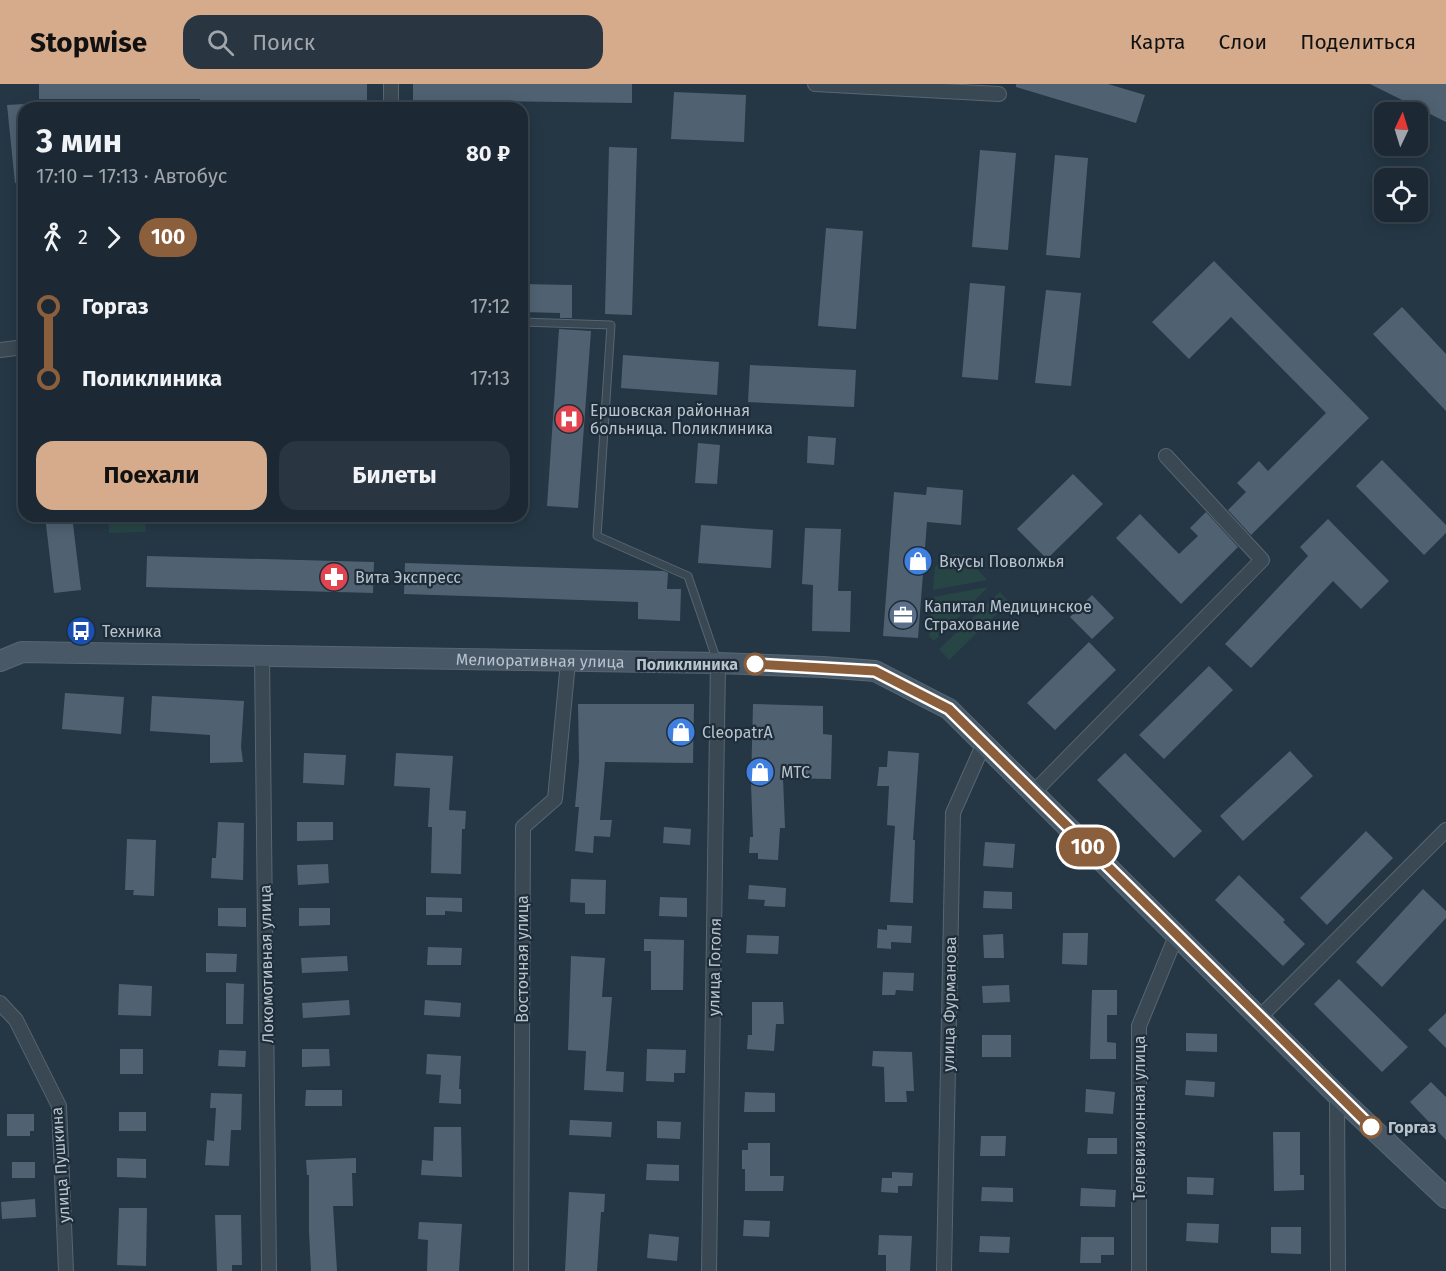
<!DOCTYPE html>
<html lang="ru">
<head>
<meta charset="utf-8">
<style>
	:root { --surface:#1c2934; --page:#293540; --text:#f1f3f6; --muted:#a0a6ac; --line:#3a454f; --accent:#d6ab8b }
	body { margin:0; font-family:"Fira Sans",sans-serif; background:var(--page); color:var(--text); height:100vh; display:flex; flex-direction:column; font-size:22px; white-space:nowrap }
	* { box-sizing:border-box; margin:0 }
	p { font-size:20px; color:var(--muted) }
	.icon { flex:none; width:33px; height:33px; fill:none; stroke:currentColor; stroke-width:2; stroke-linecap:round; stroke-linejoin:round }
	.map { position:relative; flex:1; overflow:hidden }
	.sheet { position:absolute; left:18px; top:18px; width:510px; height:420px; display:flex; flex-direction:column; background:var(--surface); border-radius:18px; box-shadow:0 3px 15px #0003,0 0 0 2px var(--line) }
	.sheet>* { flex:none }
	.badge { padding:0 12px; border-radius:20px; font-size:21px; line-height:39px }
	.needle { width:39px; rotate:4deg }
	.buttons { position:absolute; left:1374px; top:18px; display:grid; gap:12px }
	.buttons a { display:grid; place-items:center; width:54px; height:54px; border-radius:12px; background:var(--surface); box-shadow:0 3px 15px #0003,0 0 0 2px var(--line); font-size:30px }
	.map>.badge { position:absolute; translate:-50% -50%; box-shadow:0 0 0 3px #fff }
	.legs { display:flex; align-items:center; gap:9px; height:66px; padding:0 18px; font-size:20px }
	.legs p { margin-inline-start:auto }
	.headline { display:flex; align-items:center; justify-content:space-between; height:102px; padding:0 18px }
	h1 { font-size:33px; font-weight:700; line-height:45px }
	.button { display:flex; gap:12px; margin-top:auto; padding:12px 18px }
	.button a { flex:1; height:69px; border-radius:18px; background:var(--accent); color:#111; font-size:24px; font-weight:700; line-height:69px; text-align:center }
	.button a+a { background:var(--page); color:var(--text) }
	ul { padding:0 18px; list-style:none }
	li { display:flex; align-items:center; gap:21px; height:72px; font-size:22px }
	li i { display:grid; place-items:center; width:9px; height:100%; margin:0 8px; background:currentColor }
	li i::after { content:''; width:15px; height:15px; margin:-8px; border:4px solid; border-radius:50%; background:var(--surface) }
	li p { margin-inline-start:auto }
	li:first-child i { background:linear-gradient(#0000 50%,currentColor 0) }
	li:last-child i { background:linear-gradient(currentColor 50%,#0000 0) }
	header { display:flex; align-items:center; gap:36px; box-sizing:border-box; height:84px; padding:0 30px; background:var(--accent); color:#111 }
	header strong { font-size:28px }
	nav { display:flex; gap:33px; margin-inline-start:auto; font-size:21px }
	.search { width:420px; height:54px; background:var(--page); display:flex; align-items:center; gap:15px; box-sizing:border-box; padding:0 21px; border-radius:18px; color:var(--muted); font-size:22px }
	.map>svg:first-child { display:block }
	.green { fill:#274545 }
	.building { fill:#506272 }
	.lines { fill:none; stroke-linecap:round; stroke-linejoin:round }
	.lane-casing { stroke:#586671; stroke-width:9 }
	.street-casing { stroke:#586671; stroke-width:16 }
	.secondary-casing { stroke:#586671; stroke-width:22 }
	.lane { stroke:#3a4854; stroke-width:7 }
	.street { stroke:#3a4854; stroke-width:14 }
	.secondary { stroke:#485867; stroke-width:20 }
	.line-1-casing { stroke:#fff; stroke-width:14 }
	.line-1 { stroke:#8b5e3c; stroke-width:9 }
	.stop-1-dot { fill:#fff; stroke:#8b5e3c; stroke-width:3 }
	.labels { text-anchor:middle; stroke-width:4.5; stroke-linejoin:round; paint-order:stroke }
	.poi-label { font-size:16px; fill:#b7c3cd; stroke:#1e2d39; text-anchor:start }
	.street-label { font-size:16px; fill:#b7c3cd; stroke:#1e2d39 }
	.stop-label { font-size:16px; font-weight:bold; fill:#b7c3cd; stroke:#1e2d39; text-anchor:end }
</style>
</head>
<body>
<header>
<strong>Stopwise</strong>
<div class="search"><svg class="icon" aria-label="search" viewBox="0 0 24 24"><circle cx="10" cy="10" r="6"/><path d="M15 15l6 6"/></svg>Поиск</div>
<nav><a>Карта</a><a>Слои</a><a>Поделиться</a></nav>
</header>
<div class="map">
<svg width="1446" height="1187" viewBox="0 0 1446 1187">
	<rect width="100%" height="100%" fill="#253745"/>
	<path class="green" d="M108,432H145L146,448L109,449Z
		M953,470L964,471L987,496L933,506L935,483L948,472Z
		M988,503L934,557L929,552L933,513Z
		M1000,508L1009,518L949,576L939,565Z"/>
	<path class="building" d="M39,0H367V19L200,17V15H39Z
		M413,0H632V19L413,16Z
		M1016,0H1108L1145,11L1136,39L1016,3Z
		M1370,0H1446V38Z
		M674,8L746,11L744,58L671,55Z
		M24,20V99H15L7,21Z
		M609,63L637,64L632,231L605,230Z
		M980,66L1016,69L1008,166L972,163Z
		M1055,71L1088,74L1080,174L1046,171Z
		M826,144L863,147L856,245L818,242Z
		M1214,177L1369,334L1251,451L1228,426L1246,408L1237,399L1259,377L1268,387L1326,329L1231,233L1189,275L1152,238Z
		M970,199L1005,202L998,296L962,293Z
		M522,200L572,201V234H560V229L522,228Z
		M1046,206L1081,209L1071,302L1035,299Z
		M1402,223L1446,270V327L1373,250Z
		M559,245L591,247L578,424L547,422Z
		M623,271L719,278L717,311L621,304Z
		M750,281L856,286L854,323L748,318Z
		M808,352L836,354L834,381L807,379Z
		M698,359L720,361L717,400L695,399Z
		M1382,376L1446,441V449L1424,471L1356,402Z
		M1073,390L1103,420L1047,475L1017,445Z
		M927,403L963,406L961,441L927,438L918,554L883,552L894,408L926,411Z
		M1206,428L1238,463L1181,520L1116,454L1140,430L1179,470L1198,452L1190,444Z
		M45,432H72L81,506L54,509Z
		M1328,435L1389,497L1361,525L1333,497L1251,584L1225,560L1308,472L1300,463Z
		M701,441L773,446L771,484L698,479Z
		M805,444L841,445L838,507H851L850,548L812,547L813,501L802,500Z
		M147,472L374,478L373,509L146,503Z
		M405,479L664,487L668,489L667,505H681L680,537L638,535V518L404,510Z
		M1092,511L1114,534L1092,555L1070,533Z
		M1089,558L1116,586L1055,646L1027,619Z
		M1209,582L1233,606L1164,675L1139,651Z
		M65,609L124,613L121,650L62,645Z
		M152,612L244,617L241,663L243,678L210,679V651L150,647Z
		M578,620H694L693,679L605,678L600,736H612L610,753L594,752L593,769L575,767L579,723H575L579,678Z
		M753,620L823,622V650L832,651L831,695L783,694L785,744H780L778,776L758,775V769H749L750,753H753L751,700Z
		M888,667L919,669L913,756H915L913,819L890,818L895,742L887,741L889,702H877L879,683H887Z
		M1290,667L1313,692L1243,757L1220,732Z
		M304,669L346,671L344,701L303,699Z
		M396,669L453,672L449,726L466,727L465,745H462L461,790L431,789L432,743H428L430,704L394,702Z
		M1125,669L1202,747L1174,774L1097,696Z
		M218,738L244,739L243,796L211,794L212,774H216Z
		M297,738H333V756L297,757Z
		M664,743L691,745L690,761L663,759Z
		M1366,747L1393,774L1327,841L1300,814Z
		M127,755L156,756L154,812L133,811L134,806H125Z
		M985,758L1015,760L1013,784L983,782Z
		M328,780L329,799L298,801L297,781Z
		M1239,791L1285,836L1283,838L1305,860L1283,882L1215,816Z
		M571,795L606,796L605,830H585V819L570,818Z
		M749,801L786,804L785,823L764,822L765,816L748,815Z
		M1423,805L1446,827V834L1382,903L1356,878Z
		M984,807L1012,808V825L983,824Z
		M426,813L462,814V828L445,827V831H426Z
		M660,813L687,814V833L659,832Z
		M218,824H246V843L218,842Z
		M299,824H330V841L299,842Z
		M887,841L912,842L911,859L891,858V865L877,864L878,845L887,846Z
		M1063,849H1088L1087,881L1062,880Z
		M1003,850L1004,874H984L983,851Z
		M747,851L779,852L778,870L746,869Z
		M644,855L684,856L683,906H651V867H644Z
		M428,863L462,864L461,881H427Z
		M206,869L237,870L236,888H206Z
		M347,872L348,887L302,889L301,874Z
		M571,872L605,874L602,913H612L606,987L624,988L623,1008L584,1006L586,967L568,966Z
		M883,888L914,889L913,907L896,906L895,911H882Z
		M1339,895L1408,963L1382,988L1314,920Z
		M226,899L244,900L243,940H226Z
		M119,900L152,902L151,932L118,931Z
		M1009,901L1010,918L983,919L982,902Z
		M1092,906H1117V931H1107V958L1116,959V975H1090Z
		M349,916L350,931L303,934L302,919Z
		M425,916L461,919L460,933L424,931Z
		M752,918H783L784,940H776L774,967L747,965L748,951H752Z
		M1446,929V964L1428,946Z
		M1186,949L1217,950V968L1186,967Z
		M982,951H1011V973H982Z
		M120,965H143V990H120Z
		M302,965H329L330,982L302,983Z
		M647,965L686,966L685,989H674V998L646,997Z
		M219,966L246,967L245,983L218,982Z
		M873,967L912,968L914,1007H906L907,1018H885L884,983L872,982Z
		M427,970L461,972L459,1005H461V1020L439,1019L441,991L426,990Z
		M1186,996L1215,998L1214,1013L1185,1011Z
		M1431,998L1446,1013V1056L1410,1018Z
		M1086,1005L1115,1008L1113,1030L1085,1028Z
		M306,1006H342V1022H305Z
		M745,1008L775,1009V1028H744Z
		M211,1009L242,1010L241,1046H231L229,1082L205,1081L207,1056L214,1057L216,1024H210Z
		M119,1028H146V1047H119Z
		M7,1030H34V1047H30V1052H7Z
		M570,1036L612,1038L611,1053L569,1051Z
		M657,1037L681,1038L680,1055L657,1054Z
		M434,1043H461L462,1093L421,1091L422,1076L433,1077Z
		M1273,1048H1300V1091H1304V1106L1274,1107Z
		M981,1052H1006L1005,1072H980Z
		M1088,1054H1117V1070H1087Z
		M748,1059H770V1092H784L783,1107H745V1085H742V1066H748Z
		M117,1074L146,1075V1094L117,1093Z
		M356,1074V1089H352L353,1122H333L337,1187H311L309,1147V1091H307L306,1076Z
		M12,1078H35V1094H12Z
		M647,1080L679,1081V1097L646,1096Z
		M892,1088L913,1089L912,1102H898V1109L881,1108L882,1094H892Z
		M1187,1093L1214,1094L1213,1111L1187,1110Z
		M982,1103L1013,1104V1118L981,1117Z
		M1081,1104L1116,1106L1115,1123L1080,1122Z
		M569,1108L605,1110L604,1128H601L597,1187H565Z
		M35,1115L36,1133L2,1135L1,1118Z
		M119,1124H147L146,1182L117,1181Z
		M215,1131H241L242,1181H232V1187H217Z
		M744,1136L770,1137L769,1153L743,1152Z
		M419,1138L462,1140L459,1187H427L428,1156L418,1155Z
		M1187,1139L1219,1140L1218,1159L1186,1157Z
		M1271,1143H1301V1170L1271,1169Z
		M649,1150L679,1153L677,1177L647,1174Z
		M879,1151L912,1152L910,1187H886V1171H878Z
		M980,1152L1010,1153L1009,1169L979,1168Z
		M1081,1153H1114V1171H1101V1179H1080Z"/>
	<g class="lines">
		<g class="lane-casing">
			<path id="lane" d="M522,238L611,241L597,452L688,492L717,577"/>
		</g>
		<g class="street-casing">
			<path id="street" d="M391,0V24
				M815,0L999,10
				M0,266L24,263
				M262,573L269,1187
				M1033,709L1262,476L1166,372
				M0,919L16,936L59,1022L66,1187
				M1259,934L1446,746
				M1337,1011L1338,1187
				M521,1187L523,743L555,715L568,578
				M709,1187L718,579
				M944,1187L953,729L984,659
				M1139,1187V942L1176,852"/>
		</g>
		<g class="secondary-casing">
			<g id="secondary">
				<path id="s1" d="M0,577L22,568L718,579L823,583L875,587L949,625L1337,1011L1446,1114"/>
			</g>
		</g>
		<use href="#lane" class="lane"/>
		<use href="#street" class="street"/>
		<use href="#secondary" class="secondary"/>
	</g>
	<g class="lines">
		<g class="line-1-casing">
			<path id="line-1" d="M755,580L875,587L949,625L1371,1043"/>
		</g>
		<use href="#line-1" class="line-1"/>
	</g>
	<defs>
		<g id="hospital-disc" transform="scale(1.5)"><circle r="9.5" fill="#e0444e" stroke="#1e2d39"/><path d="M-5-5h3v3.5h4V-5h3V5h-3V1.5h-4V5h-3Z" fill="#fff"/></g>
		<g id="shop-disc" transform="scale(1.5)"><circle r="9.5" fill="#3f7fe0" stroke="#1e2d39"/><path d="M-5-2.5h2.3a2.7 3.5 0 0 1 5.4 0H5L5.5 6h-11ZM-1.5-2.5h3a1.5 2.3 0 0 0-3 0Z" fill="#fff"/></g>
		<g id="pharmacy-disc" transform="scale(1.5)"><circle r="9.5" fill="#e0444e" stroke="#1e2d39"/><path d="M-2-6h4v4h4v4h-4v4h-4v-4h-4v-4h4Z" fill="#fff"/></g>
		<g id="office-disc" transform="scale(1.5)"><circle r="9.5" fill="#5c6f8a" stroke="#1e2d39"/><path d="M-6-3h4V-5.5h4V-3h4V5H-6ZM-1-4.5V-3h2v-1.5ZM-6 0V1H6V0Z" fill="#fff"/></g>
		<g id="bus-disc" transform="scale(1.5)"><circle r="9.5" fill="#1a4fb4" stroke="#1e2d39"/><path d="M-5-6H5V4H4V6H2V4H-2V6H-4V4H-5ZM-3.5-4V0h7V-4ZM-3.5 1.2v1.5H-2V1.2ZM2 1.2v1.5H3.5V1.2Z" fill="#fff"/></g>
	</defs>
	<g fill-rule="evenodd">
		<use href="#hospital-disc" x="569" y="335"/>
		<use href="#shop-disc" x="918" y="477"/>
		<use href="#pharmacy-disc" x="334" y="493"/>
		<use href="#office-disc" x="903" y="531"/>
		<use href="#bus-disc" x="81" y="547"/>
		<use href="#shop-disc" x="681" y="648"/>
		<use href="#shop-disc" x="760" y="688"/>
	</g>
	<g class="stop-1-dot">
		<circle cx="755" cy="580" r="10"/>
		<circle cx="1371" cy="1043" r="10"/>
	</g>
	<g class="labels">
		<g class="poi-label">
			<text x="590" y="332">Ершовская районная<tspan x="590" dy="18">больница. Поликлиника</tspan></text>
			<text x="939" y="483">Вкусы Поволжья</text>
			<text x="355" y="499">Вита Экспресс</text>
			<text x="924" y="528">Капитал Медицинское<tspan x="924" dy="18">Страхование</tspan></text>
			<text x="102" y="553">Техника</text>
			<text x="702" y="654">CleopatrA</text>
			<text x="781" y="694">МТС</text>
		</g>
		<g class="street-label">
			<text dy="6" stroke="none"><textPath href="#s1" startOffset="542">Мелиоративная улица</textPath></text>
			<text transform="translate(522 875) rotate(-90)" y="6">Восточная улица</text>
			<text transform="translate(266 880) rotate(-91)" y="6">Локомотивная улица</text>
			<text transform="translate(714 883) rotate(-89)" y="6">улица Гоголя</text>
			<text transform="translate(949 920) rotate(-89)" y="6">улица Фурманова</text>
			<text transform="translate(1139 1034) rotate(-90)" y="6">Телевизионная улица</text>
			<text transform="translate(60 1081) rotate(-94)" y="6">улица Пушкина</text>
		</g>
		<g class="stop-label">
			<text x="738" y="586">Поликлиника</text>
			<text x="1388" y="1049" text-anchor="start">Горгаз</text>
		</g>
	</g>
</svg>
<div class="buttons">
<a><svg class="needle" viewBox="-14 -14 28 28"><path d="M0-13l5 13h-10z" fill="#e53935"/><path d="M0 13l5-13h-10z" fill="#a0a6ac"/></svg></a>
<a><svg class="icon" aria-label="locate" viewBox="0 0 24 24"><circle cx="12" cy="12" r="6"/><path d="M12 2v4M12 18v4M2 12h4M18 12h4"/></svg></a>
</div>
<b class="badge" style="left:1088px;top:763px;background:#8b5e3c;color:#fff">100</b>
<section class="sheet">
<div class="headline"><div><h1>3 мин</h1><p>17:10 – 17:13 · Автобус</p></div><b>80 ₽</b></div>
<div class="legs"><svg class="icon" aria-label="walk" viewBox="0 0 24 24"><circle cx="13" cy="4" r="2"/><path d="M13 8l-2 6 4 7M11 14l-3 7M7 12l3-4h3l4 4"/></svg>2<svg class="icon" aria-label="forward" viewBox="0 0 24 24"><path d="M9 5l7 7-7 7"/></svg><b class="badge" style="background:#8b5e3c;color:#fff">100</b></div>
<ul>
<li><i style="color:#8b5e3c"></i><b>Горгаз</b><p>17:12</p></li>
<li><i style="color:#8b5e3c"></i><b>Поликлиника</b><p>17:13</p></li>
</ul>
<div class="button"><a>Поехали</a><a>Билеты</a></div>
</section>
</div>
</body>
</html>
